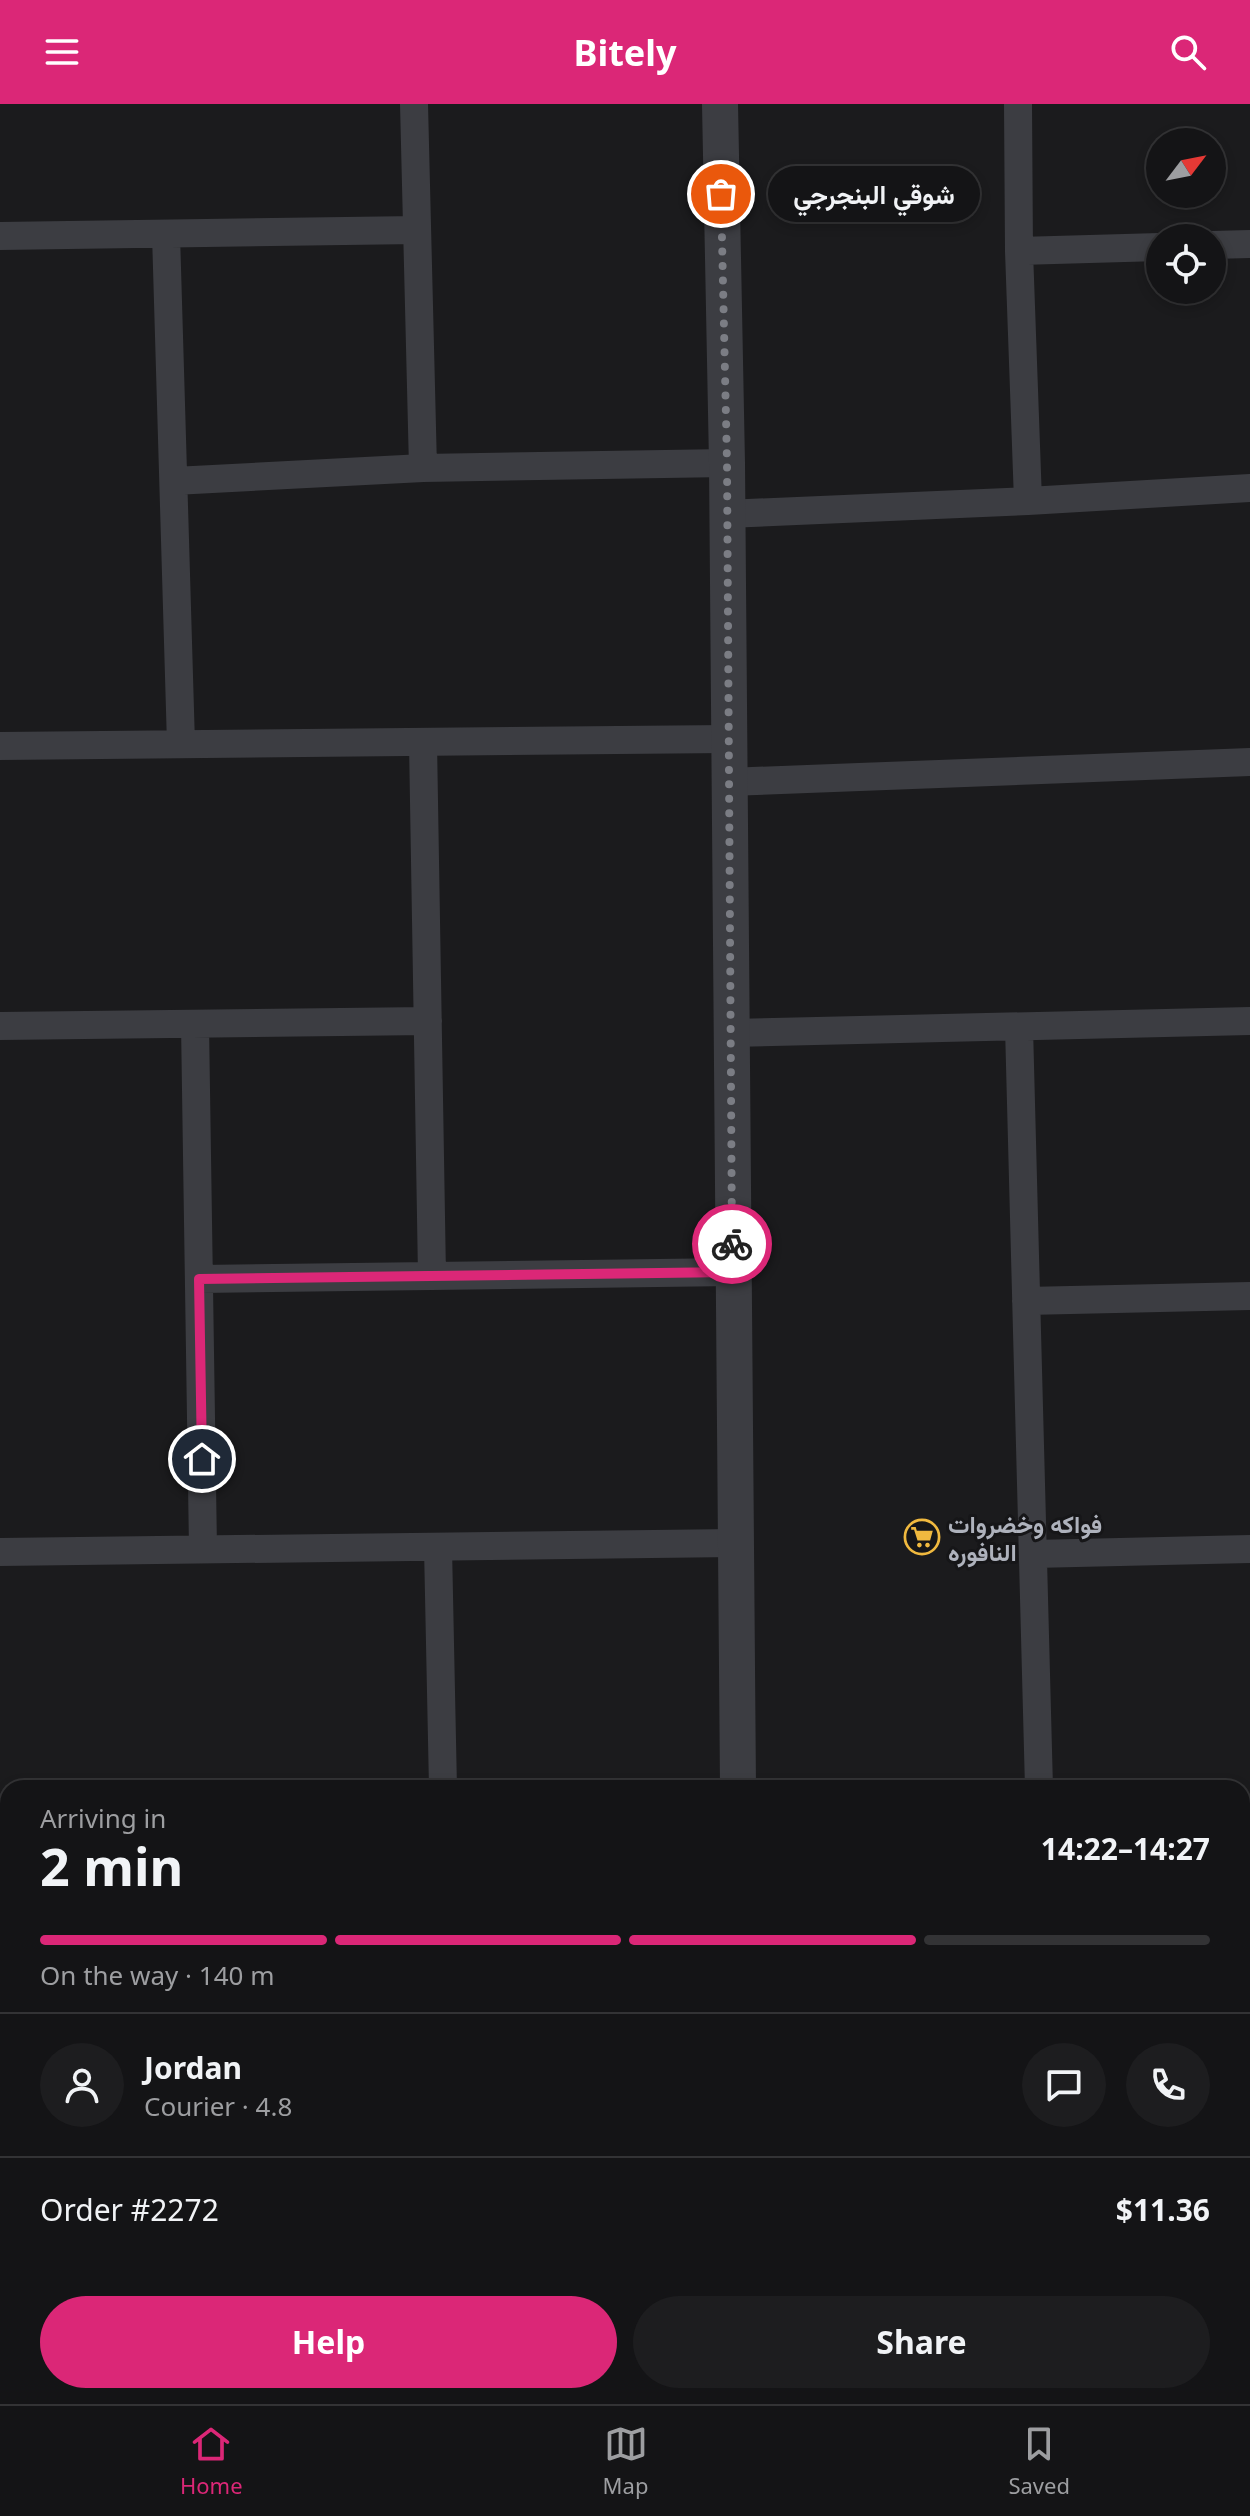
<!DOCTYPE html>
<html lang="en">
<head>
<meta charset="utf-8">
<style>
	body { margin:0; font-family:"Noto Sans",Vazirmatn,sans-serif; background:#1d1d1f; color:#f1f3f6; height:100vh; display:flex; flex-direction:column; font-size:30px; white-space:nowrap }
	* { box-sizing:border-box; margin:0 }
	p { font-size:26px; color:#9d9ea1 }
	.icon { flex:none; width:44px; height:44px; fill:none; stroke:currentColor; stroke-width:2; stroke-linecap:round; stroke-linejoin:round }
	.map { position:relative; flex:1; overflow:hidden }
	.details { position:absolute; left:0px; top:1676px; width:1250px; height:624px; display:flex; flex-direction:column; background:#141416; border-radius:24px 24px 0 0; box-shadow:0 4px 12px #0003,0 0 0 2px #333335 }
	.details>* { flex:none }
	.needle { width:52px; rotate:58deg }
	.fabs { position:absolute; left:1146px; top:24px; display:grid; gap:16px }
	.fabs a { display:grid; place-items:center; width:80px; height:80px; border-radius:50%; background:#141416; box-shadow:0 4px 12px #0003,0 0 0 2px #333335; font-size:40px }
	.pin { position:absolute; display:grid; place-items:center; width:68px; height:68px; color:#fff; margin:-34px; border:4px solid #fff; border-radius:50%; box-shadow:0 2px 8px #0007 }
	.courier { position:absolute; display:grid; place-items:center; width:80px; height:80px; margin:-40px; border:6px solid #db2777; border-radius:50%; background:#fff; color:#222; box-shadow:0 2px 10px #0007 }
	.bubble { position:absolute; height:56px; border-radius:28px; background:#141416; box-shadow:0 4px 12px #0003,0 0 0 2px #333335; font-size:26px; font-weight:700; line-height:56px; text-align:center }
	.overview em { font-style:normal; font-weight:700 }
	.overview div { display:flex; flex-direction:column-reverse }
	.overview { display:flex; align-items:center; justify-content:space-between; height:136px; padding:0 40px }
	h1 { font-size:52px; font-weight:700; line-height:60px }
	.bar { display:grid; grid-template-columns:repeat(4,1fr); gap:12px 8px; align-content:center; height:96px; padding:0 40px }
	.bar i { height:10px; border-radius:6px; background:#333335 }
	.bar .active { background:#db2777 }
	.bar p { grid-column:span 4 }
	.line { display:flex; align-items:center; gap:20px; padding:0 40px; border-top:2px solid #333335 }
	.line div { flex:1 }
	.round { display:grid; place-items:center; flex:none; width:84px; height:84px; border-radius:42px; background:#1d1d1f }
	.primary-button { display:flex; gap:16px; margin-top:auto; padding:16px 40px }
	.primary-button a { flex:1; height:92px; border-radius:48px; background:#db2777; color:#fff; font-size:32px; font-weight:700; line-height:92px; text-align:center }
	.primary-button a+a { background:#1d1d1f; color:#f1f3f6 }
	header { display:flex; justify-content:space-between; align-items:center; height:104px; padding:0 40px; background:#db2777; color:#fff; font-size:36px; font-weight:700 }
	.dock { display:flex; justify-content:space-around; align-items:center; height:112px; border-top:2px solid #333335; background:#141416; font-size:22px; color:#9d9ea1 }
	.dock a { display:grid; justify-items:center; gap:4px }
	.dock .active { color:#db2777 }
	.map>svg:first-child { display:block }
</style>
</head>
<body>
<header><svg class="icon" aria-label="menu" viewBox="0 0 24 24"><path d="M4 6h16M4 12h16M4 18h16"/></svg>Bitely<svg class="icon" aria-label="search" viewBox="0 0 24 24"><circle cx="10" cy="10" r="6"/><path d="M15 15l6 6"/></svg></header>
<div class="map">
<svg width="1250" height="2300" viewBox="0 0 1250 2300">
	<rect width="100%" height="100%" fill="#1b1b1d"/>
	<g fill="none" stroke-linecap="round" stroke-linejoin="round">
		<path stroke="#3c3d42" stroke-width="28" d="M 414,0 L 423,364 L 727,359
			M 1018,0 L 1019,147 L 1028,397
			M 166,130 L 181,640
			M 0,132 L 417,126
			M 1212,141 L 1250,140
			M 1019,147 L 1160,143
			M 174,377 L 423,364
			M 726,410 L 1028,397 L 1250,384
			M 423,638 L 432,1172
			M 0,642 L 728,635
			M 728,678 L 1250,658
			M 195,920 L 203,1445
			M 0,922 L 428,917
			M 1019,923 L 1039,1684
			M 731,929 L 1250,917
			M 199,1175 L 733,1168
			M 1026,1197 L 1250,1192
			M 438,1443 L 443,1684
			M 0,1448 L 735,1439
			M 1033,1450 L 1250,1445
			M 1242,1715 L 1250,1715
			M 0,1730 L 8,1730
			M 1242,1957 L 1250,1957
			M 0,2279 L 8,2279"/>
		<path stroke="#3c3d42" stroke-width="36" d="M 720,0 L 727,359 L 738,1684
			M 1242,2273 L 1250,2272"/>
	</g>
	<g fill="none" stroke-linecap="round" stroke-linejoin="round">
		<path stroke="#7b7d84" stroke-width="8" stroke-dasharray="0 14.4" d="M 721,90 L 727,359 L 732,1140"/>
		<path stroke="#db2777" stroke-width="10" d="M 202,1355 L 199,1175 L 733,1168 L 732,1140"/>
	</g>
	<defs>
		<g id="supermarket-ring" transform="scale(1.8)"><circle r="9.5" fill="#161618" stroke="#f0b93f" stroke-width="1.5"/><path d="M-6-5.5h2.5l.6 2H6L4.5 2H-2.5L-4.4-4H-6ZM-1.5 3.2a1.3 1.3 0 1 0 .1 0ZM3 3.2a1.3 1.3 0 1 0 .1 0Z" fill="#f0b93f"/></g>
	</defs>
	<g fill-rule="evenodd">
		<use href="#supermarket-ring" x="922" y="1433"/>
	</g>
	<g text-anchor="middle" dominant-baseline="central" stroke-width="6" stroke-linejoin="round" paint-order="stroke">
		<g font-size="24" font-weight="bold" fill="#aeb2bc" stroke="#161618" text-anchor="start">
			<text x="948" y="1419">فواكه وخضروات<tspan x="948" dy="28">النافوره</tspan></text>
		</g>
	</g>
</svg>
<div class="fabs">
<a><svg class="needle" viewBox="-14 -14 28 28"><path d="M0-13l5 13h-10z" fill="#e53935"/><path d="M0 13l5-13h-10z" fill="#9d9ea1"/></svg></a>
<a><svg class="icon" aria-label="locate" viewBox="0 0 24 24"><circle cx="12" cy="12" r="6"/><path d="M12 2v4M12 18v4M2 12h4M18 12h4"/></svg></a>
</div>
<div class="pin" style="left:721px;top:90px;background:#ea580c"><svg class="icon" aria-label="bag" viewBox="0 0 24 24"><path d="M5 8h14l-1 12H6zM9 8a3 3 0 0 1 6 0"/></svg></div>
<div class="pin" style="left:202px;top:1355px;background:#1f2937"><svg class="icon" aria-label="home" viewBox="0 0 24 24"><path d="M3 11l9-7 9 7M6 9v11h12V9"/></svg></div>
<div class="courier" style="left:732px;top:1140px"><svg class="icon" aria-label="bike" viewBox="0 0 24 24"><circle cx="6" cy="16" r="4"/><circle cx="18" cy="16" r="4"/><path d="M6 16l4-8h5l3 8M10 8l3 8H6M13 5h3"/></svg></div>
<div class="bubble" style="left:768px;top:62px;width:212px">شوقي البنجرجي</div>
<section class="details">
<div class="overview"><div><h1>2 min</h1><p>Arriving in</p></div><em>14:22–14:27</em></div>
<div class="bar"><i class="active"></i><i class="active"></i><i class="active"></i><i></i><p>On the way · 140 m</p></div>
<div class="line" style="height:144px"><a class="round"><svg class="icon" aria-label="person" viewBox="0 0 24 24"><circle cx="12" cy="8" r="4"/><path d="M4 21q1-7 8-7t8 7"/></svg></a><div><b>Jordan</b><p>Courier · 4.8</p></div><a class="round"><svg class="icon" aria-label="chat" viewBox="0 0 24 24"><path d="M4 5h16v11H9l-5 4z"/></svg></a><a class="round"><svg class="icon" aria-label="phone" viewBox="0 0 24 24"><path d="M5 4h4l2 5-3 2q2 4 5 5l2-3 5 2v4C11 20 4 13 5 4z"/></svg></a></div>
<div class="line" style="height:104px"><div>Order #2272</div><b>$11.36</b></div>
<div class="primary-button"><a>Help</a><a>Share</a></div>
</section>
</div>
<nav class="dock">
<a class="active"><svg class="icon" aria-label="home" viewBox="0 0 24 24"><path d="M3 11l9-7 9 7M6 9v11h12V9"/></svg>Home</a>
<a><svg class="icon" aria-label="map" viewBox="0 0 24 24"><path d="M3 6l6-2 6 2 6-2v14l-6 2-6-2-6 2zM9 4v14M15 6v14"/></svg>Map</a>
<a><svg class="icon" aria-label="saved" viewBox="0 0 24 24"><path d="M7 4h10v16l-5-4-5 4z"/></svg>Saved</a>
</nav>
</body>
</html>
